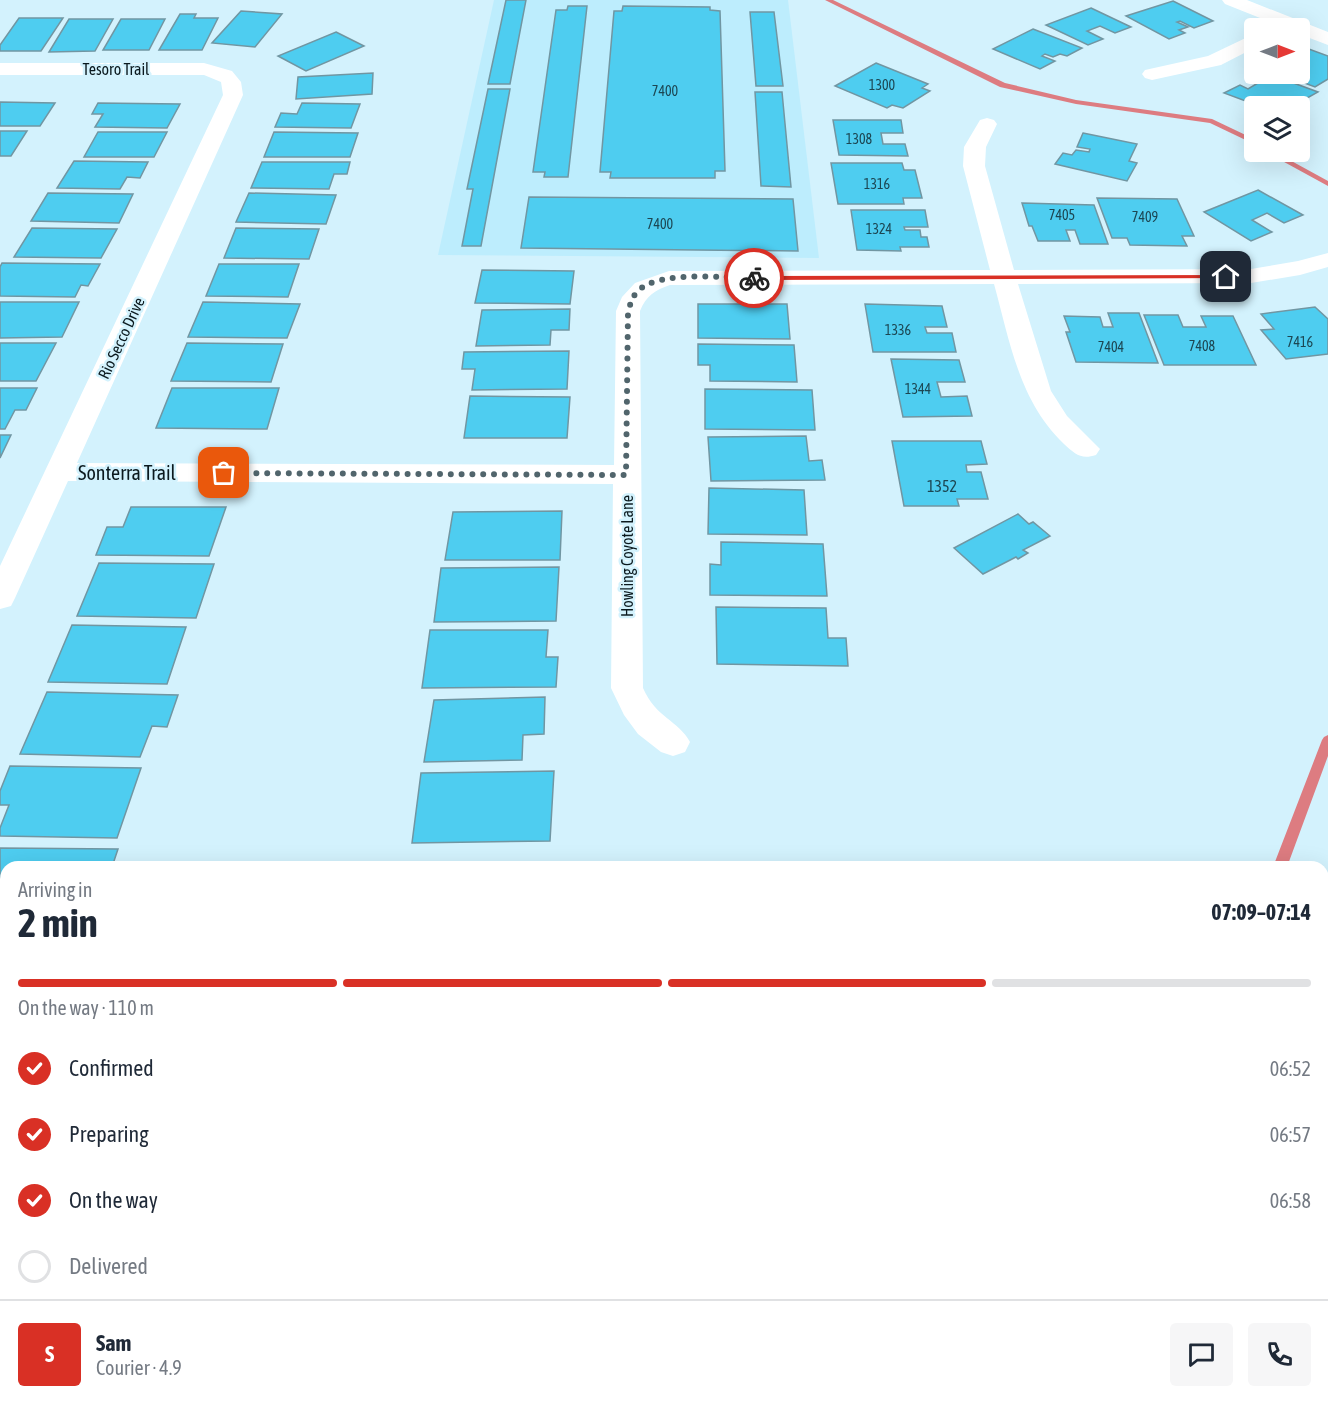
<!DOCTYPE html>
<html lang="en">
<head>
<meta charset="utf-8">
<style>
	body { margin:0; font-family:"Asap Condensed",sans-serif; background:#f6f6f7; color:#1f2937; height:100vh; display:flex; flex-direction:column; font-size:22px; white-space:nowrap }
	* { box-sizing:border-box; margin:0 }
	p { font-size:20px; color:#747a83 }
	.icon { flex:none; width:33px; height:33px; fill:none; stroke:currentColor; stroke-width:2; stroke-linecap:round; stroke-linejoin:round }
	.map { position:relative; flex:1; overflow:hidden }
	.panel { position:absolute; left:0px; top:861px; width:1329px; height:558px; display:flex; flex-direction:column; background:#fff; border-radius:18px 18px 0 0; box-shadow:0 6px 24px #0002 }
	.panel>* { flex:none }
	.needle { width:39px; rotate:90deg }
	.fabs { position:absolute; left:1244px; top:18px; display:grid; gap:12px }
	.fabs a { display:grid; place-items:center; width:66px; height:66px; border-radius:6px; background:#fff; box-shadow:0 6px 24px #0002; font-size:30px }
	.pin { position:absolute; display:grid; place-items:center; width:51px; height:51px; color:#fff; margin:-26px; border-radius:12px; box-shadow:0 3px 9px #0006 }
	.courier { position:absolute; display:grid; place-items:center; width:60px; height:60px; margin:-30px; border:4px solid #d93025; border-radius:50%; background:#fff; color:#222; box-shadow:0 2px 8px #0007 }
	.headline em { font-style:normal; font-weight:700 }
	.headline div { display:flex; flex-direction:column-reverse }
	.headline { display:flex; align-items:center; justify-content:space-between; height:102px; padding:0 18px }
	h1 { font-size:39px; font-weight:700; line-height:45px }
	.bar { display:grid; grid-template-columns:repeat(4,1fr); gap:9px 6px; align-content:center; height:72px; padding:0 18px }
	.bar i { height:8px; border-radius:4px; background:#e0e1e3 }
	.bar .selected { background:#d93025 }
	.bar p { grid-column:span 4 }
	.line { display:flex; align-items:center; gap:15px; padding:0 18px; border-top:2px solid #e0e1e3 }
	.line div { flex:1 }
	.round { display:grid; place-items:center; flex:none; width:63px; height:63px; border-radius:6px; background:#f6f6f7 }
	ol { padding:0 18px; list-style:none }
	li { display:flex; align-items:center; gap:18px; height:66px }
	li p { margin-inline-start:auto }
	li .icon { padding:6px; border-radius:50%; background:#d93025; color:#fff; stroke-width:4 }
	li:last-child { color:#747a83 }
	li i { width:33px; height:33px; border:3px solid #e0e1e3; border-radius:50% }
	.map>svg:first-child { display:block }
</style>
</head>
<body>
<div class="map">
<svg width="1328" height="1419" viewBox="0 0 1328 1419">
	<rect width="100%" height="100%" fill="#d3f2fd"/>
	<path fill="#bdedfd" d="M 494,0 L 788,0 L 819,258 L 438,255 Z"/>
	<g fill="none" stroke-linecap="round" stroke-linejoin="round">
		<path fill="#dd7c81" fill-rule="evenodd" d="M 825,0 L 833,0 L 1005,83 L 1076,100 L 1212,119 L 1254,139 L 1254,144 L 1210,123 L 1076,104 L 1000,87 Z
			M 1266,152 L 1275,152 L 1328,181 L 1328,186 Z
			M 1328,735 L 1328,756 L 1287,867 L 1273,867 L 1322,740 L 1324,737 Z
			M 990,1413 L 1011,1413 L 1008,1419 L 987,1419 Z"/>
	</g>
	<path fill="#4ecdf0" stroke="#7196a2" stroke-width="1.5" d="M 506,0 L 526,0 L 510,84 L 488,84 Z
		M 1173,1 L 1213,21 L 1194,28 L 1180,21 L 1177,22 L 1188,27 L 1179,30 L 1185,33 L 1169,39 L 1126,16 Z
		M 568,6 L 587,6 L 568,177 L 544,177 L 545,172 L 533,172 L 556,10 L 567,10 Z
		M 623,6 L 710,7 L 710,10 L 720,11 L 725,171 L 715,171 L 715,178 L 610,178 L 611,172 L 600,172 L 614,11 L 622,11 Z
		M 1091,8 L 1131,27 L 1115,33 L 1100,26 L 1087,31 L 1103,39 L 1088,45 L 1046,25 Z
		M 241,11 L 282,14 L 255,47 L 212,43 Z
		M 750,12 L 774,12 L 783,86 L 756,86 Z
		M 180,14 L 196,14 L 194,18 L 218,18 L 202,50 L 159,50 Z
		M 19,18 L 63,18 L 41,51 L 0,51 L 0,45 Z
		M 69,19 L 113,19 L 95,51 L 49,52 Z
		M 121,19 L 165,19 L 149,50 L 103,50 Z
		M 1033,29 L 1082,48 L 1067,56 L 1060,54 L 1053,57 L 1045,54 L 1042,56 L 1055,61 L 1040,69 L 993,49 Z
		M 336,32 L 364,46 L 306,71 L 278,56 Z
		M 1306,48 L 1328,56 L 1328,79 L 1315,87 L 1281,74 L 1299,74 L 1299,65 L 1305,61 L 1299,59 L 1299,52 Z
		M 876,63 L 928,84 L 922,88 L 930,91 L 903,108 L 892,105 L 887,108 L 835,86 Z
		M 373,73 L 372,94 L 296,99 L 298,77 Z
		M 1260,74 L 1269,74 L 1318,92 L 1293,106 L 1259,106 L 1224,93 L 1240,85 L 1248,89 L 1258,83 L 1249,79 Z
		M 488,89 L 510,89 L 481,246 L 462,246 L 473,189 L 467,189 Z
		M 755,92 L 782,92 L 791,187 L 761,186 Z
		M 0,102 L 55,103 L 40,126 L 0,126 Z
		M 98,103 L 180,104 L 167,128 L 95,127 L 103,114 L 92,114 Z
		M 302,103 L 360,104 L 351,128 L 275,127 L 281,113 L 297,114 Z
		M 833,120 L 901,120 L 903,133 L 881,133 L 883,144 L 905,144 L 908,156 L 839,155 Z
		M 0,131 L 27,131 L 11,156 L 0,156 Z
		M 98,132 L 167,132 L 154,157 L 84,157 Z
		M 274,132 L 358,133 L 350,157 L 264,157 Z
		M 1083,133 L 1137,144 L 1129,161 L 1137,163 L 1127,181 L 1055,164 L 1063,153 L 1072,155 L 1076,150 L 1089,152 L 1090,149 L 1077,147 Z
		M 74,161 L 148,162 L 140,178 L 127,177 L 120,189 L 57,188 Z
		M 262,162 L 350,162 L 347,174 L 334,174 L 329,189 L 251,188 Z
		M 831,163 L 902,163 L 904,170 L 915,170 L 922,198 L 903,198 L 904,204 L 838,204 Z
		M 1258,190 L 1303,215 L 1284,223 L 1267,213 L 1252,220 L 1272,232 L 1251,241 L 1204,212 Z
		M 48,193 L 133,194 L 119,223 L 31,221 Z
		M 249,193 L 336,195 L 326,224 L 236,222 Z
		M 529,197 L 793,199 L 798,251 L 521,248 Z
		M 1097,198 L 1177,199 L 1194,236 L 1182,236 L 1187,246 L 1130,245 L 1127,238 L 1112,238 Z
		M 1022,203 L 1094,205 L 1108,244 L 1080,244 L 1075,230 L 1066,230 L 1070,241 L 1038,241 L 1032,226 L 1029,226 Z
		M 851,210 L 925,210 L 928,227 L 904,227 L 905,230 L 920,230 L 921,237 L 927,237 L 929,247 L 900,247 L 901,251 L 857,250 Z
		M 32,228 L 117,229 L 101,258 L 14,257 Z
		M 236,228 L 319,229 L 309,259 L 224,258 Z
		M 2,263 L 100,264 L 88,286 L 81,285 L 75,297 L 0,296 L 0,267 Z
		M 219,264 L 299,264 L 288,297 L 206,296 Z
		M 482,270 L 574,271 L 570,304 L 475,303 Z
		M 0,302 L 79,302 L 62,337 L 0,338 Z
		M 203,302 L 300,304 L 287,338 L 188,337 Z
		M 698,304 L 787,304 L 790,339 L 698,338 Z
		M 865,304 L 942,306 L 947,327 L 925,327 L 927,333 L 952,333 L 956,352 L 873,352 Z
		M 1315,307 L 1328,319 L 1328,354 L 1286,359 L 1261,330 L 1274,329 L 1261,314 Z
		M 570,309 L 569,330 L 551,330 L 550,345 L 476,346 L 482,310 Z
		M 1108,313 L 1139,313 L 1158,363 L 1076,362 L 1066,332 L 1070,332 L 1064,316 L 1100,317 L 1103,327 L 1113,327 Z
		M 1144,315 L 1178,315 L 1183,327 L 1206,327 L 1201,316 L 1233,316 L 1256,365 L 1164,365 Z
		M 0,343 L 56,343 L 36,381 L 0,381 Z
		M 187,343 L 283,344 L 271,382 L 171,381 Z
		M 698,344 L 794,345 L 797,382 L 710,381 L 710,365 L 698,365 Z
		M 569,351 L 567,389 L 472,390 L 475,369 L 462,369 L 464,352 Z
		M 891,359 L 959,360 L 965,382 L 937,382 L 941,397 L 967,396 L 972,416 L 903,417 Z
		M 0,388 L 37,388 L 26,410 L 15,410 L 5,429 L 0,429 Z
		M 172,388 L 279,388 L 267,429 L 156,428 Z
		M 705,389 L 812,390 L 815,430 L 705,429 Z
		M 470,396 L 570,397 L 567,438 L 464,438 Z
		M 0,435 L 11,435 L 0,458 Z
		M 806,436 L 809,461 L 822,460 L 825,480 L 711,481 L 708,437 Z
		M 892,441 L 981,441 L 987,464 L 966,465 L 967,472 L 981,472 L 988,499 L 957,499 L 959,506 L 904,506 Z
		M 709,488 L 804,490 L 807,535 L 708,534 Z
		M 131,507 L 226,507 L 209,556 L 96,555 L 107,527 L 123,527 Z
		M 562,511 L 560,560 L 445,560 L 453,512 Z
		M 1018,514 L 1029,524 L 1033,522 L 1050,536 L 1023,550 L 1028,553 L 1018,559 L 1016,557 L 983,574 L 954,548 Z
		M 721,542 L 823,544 L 827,596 L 710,595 L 710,564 L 721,565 Z
		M 99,563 L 214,564 L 196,618 L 77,616 Z
		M 559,567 L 556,621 L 434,622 L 441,568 Z
		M 716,607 L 826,608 L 828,638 L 846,638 L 848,666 L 717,664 Z
		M 72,625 L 186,627 L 167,684 L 48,682 Z
		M 430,630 L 548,630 L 546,657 L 558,657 L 556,687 L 422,688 Z
		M 47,692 L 178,695 L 167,727 L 152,726 L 140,757 L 20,754 Z
		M 545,697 L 544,734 L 523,735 L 522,760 L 424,762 L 434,700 Z
		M 10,766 L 141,768 L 117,838 L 0,836 L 0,828 L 9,805 L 0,805 L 0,791 Z
		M 554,771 L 550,841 L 412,843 L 421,773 Z
		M 0,848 L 118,849 L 112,867 L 6,867 L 6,925 L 0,925 Z
		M 0,940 L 6,940 L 6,1022 L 0,1022 Z
		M 0,1038 L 6,1039 L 6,1132 L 0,1132 Z
		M 0,1152 L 6,1152 L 6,1195 L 0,1213 Z"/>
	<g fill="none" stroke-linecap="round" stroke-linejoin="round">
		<path fill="#fff" fill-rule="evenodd" d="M 1222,0 L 1247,0 L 1328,32 L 1328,45 L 1299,34 L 1299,28 L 1285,28 L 1225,4 Z
			M 1254,34 L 1254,48 L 1221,65 L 1152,80 L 1145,78 L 1142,74 L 1145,70 L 1208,56 Z
			M 0,63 L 204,63 L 232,71 L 241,82 L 243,95 L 77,463 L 614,465 L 616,311 L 622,297 L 635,283 L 669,271 L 990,270 L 963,166 L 964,147 L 980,120 L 987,118 L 994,120 L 997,124 L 986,147 L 985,166 L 1014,270 L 1251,269 L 1298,261 L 1328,253 L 1328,267 L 1300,275 L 1251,283 L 1018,284 L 1051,391 L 1067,416 L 1100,449 L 1096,455 C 1081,460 1075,454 1064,444 C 1019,401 1010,342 994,284 L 670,285 C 655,290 646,296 640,311 L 643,688 C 656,718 678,720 690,742 L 685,752 L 673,756 L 661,752 L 638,734 L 624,715 L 611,688 L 613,484 L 68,481 L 15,598 L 11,606 L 0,609 L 0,566 L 223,95 L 221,82 L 204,75 L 0,75 Z"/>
	</g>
	<path fill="#d93025" d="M 1226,275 L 1228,278 L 754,280 L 750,278 L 754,276 Z"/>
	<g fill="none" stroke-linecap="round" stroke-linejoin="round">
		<path stroke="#51656c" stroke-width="6" stroke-dasharray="0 10.8" d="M 224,473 L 626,475 L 628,311 C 631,303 632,296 639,290 C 662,270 723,278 754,278"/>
	</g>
	<g text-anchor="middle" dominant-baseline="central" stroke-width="5" stroke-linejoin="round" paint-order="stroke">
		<g font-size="14" fill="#1c4652">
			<text x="882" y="85">1300</text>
			<text x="665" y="91">7400</text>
			<text x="859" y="139">1308</text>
			<text x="877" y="184">1316</text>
			<text x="1062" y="215">7405</text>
			<text x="1145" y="217">7409</text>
			<text x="660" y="224">7400</text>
			<text x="879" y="229">1324</text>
			<text x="898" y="330">1336</text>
			<text x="1300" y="342">7416</text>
			<text x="1202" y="346">7408</text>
			<text x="1111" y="347">7404</text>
			<text x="918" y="389">1344</text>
		</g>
		<g font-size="16" fill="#0b191e" stroke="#d3f2fd">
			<text x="116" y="69">Tesoro Trail</text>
			<text transform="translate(121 338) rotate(-65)">Rio Secco Drive</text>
			<text transform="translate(627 556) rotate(-90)">Howling Coyote Lane</text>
		</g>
		<g font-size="16" fill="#1c4652">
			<text x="942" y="486">1352</text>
		</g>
		<g font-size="20" fill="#0b191e" stroke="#d3f2fd">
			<text x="127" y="472">Sonterra Trail</text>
		</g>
	</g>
</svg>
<div class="fabs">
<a><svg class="needle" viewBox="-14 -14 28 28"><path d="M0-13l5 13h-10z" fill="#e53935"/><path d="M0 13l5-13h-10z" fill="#747a83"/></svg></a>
<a><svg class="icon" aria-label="layers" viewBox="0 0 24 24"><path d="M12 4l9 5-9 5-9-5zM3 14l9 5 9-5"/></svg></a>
</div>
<div class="pin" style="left:224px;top:473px;background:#ea580c"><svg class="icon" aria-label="bag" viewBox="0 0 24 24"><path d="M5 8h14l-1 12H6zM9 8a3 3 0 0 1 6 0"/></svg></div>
<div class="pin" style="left:1226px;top:277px;background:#1f2937"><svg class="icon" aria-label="home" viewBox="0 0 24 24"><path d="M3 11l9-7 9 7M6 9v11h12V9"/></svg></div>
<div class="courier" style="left:754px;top:278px"><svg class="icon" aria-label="bike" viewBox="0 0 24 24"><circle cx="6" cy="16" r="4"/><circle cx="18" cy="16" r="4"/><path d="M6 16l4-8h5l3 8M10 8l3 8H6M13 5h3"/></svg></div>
<section class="panel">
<div class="headline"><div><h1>2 min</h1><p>Arriving in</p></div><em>07:09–07:14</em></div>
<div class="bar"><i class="selected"></i><i class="selected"></i><i class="selected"></i><i></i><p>On the way · 110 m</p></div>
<ol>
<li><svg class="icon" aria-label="check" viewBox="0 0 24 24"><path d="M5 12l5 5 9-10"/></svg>Confirmed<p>06:52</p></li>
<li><svg class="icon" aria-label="check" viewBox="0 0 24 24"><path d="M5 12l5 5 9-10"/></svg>Preparing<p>06:57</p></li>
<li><svg class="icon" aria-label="check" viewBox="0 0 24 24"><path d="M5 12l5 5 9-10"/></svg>On the way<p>06:58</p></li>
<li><i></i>Delivered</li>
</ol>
<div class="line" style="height:108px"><b class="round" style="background:#d93025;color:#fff">S</b><div><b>Sam</b><p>Courier · 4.9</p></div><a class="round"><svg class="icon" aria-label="chat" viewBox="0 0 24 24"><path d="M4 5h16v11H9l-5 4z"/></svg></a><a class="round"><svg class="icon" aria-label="phone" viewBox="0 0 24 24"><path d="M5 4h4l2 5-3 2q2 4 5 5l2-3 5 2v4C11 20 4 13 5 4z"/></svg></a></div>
</section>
</div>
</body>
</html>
